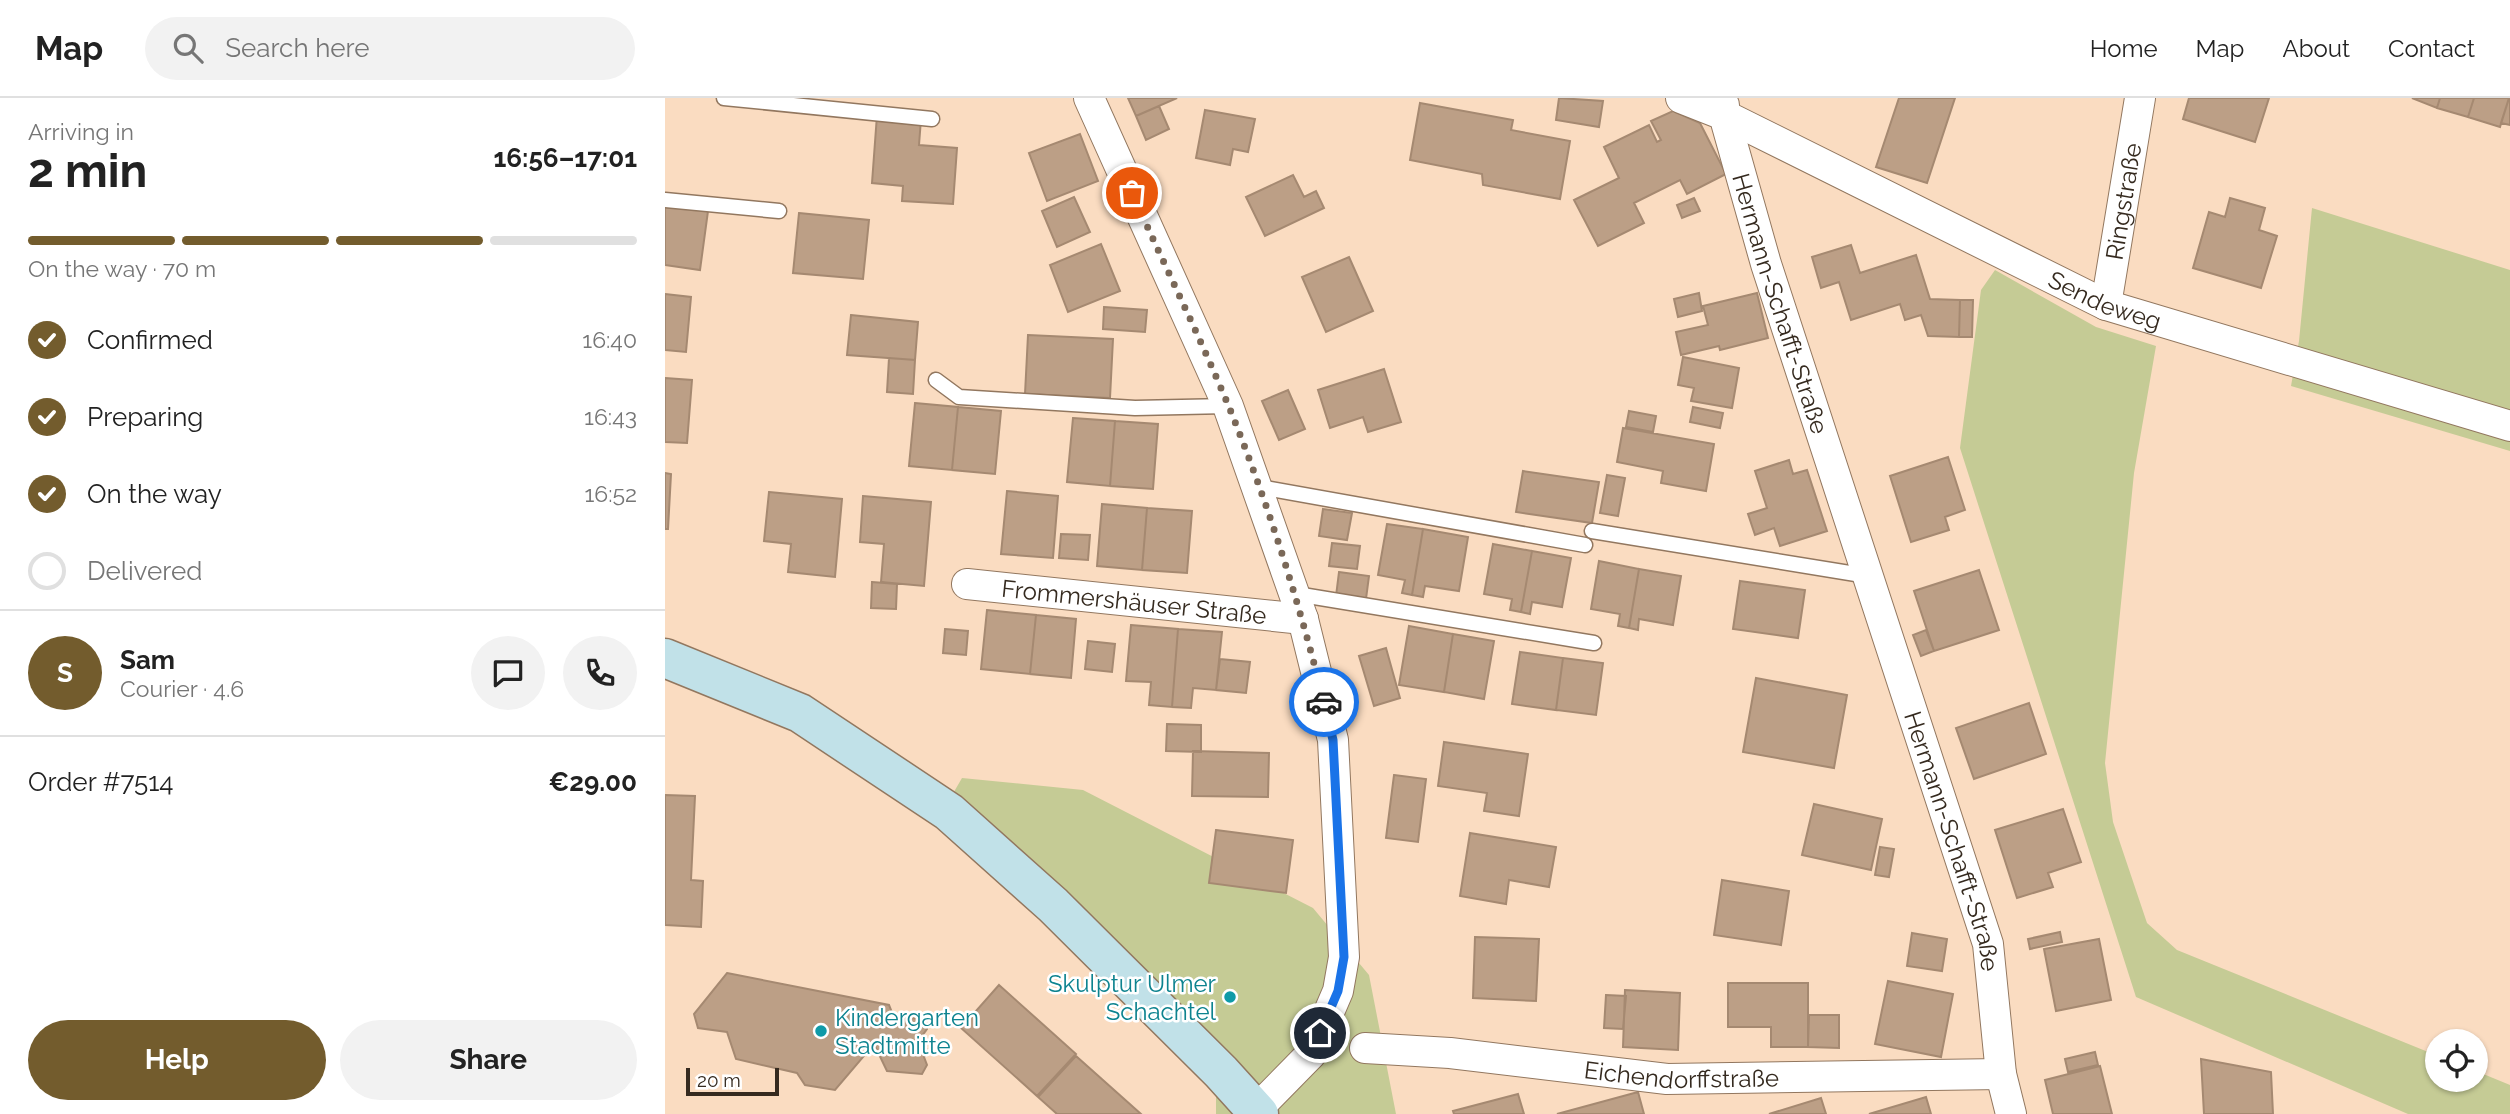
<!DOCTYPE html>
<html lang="en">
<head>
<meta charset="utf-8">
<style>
	body { margin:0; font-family:Raleway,sans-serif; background:#f2f2f2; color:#222; height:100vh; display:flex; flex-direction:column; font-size:26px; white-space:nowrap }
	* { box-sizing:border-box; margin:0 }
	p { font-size:23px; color:#767676 }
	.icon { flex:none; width:38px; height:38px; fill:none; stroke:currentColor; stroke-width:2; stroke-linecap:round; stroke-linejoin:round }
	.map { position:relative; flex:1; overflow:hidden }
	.sheet { display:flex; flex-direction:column; background:#fff; width:665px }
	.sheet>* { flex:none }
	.tools { position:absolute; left:1760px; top:931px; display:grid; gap:14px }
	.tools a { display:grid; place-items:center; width:63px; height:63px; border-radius:50%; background:#fff; box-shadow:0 2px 5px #0004; font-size:35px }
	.scale { position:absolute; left:21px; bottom:18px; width:93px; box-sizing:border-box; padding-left:7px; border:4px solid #352a1f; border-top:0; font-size:19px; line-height:24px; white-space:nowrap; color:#352a1f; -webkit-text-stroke:5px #fff; paint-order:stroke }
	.pin { position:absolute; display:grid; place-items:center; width:60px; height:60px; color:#fff; margin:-30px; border:4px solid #fff; border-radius:50%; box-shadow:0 2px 7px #0007 }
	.courier { position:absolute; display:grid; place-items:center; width:70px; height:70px; margin:-35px; border:5px solid #1a73e8; border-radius:50%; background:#fff; color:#222; box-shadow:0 2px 9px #0007 }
	.summary em { font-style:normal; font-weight:700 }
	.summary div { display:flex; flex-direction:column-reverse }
	.summary { display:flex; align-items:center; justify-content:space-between; height:119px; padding:0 28px }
	h1 { font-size:46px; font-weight:700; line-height:52px }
	.bar { display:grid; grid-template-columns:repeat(4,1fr); gap:10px 7px; align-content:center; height:84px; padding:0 28px }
	.bar i { height:9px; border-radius:5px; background:#e0e0e0 }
	.bar .on { background:#735c2d }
	.bar p { grid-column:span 4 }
	.line { display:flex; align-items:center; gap:18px; padding:0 28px; border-top:2px solid #e0e0e0 }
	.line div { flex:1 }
	.round { display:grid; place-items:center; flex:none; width:74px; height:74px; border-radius:37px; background:#f2f2f2 }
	ol { padding:0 28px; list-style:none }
	li { display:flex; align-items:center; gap:21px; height:77px }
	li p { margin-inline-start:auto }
	li .icon { padding:7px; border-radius:50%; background:#735c2d; color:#fff; stroke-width:4 }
	li:last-child { color:#767676 }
	li i { width:38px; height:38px; border:4px solid #e0e0e0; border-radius:50% }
	.action { display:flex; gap:14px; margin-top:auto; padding:14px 28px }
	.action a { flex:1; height:80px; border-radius:42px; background:#735c2d; color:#fff; font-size:28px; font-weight:700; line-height:80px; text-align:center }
	.action a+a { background:#f2f2f2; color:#222 }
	header { display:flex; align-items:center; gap:42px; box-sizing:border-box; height:98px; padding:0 35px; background:#fff; border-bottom:2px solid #e0e0e0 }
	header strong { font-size:33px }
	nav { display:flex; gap:38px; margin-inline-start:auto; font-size:24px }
	.search { width:490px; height:63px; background:#f2f2f2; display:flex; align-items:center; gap:18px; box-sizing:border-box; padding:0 24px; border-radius:38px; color:#767676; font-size:26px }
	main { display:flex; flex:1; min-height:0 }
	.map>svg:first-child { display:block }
</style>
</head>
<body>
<header>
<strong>Map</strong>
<div class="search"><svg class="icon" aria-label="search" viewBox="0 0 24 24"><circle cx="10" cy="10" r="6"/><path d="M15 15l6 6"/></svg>Search here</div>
<nav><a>Home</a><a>Map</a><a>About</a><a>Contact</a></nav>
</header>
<main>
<section class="sheet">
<div class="summary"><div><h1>2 min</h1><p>Arriving in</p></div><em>16:56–17:01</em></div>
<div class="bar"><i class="on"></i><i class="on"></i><i class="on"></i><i></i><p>On the way · 70 m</p></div>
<ol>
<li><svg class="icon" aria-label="check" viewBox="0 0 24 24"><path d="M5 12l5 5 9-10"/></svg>Confirmed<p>16:40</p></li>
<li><svg class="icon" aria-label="check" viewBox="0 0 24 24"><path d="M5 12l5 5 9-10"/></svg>Preparing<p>16:43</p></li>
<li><svg class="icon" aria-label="check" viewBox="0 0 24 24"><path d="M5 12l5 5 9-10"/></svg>On the way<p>16:52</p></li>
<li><i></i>Delivered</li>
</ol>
<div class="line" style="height:126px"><b class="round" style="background:#735c2d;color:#fff">S</b><div><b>Sam</b><p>Courier · 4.6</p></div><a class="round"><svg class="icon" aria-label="chat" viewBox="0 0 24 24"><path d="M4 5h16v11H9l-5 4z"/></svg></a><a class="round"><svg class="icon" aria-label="phone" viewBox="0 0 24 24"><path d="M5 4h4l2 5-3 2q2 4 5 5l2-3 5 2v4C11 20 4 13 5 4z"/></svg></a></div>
<div class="line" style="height:91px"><div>Order #7514</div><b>€29.00</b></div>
<div class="action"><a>Help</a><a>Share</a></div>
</section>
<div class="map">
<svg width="1845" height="1016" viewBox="0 0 1845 1016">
	<rect width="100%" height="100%" fill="#fadcc1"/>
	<path fill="#c5cb95" d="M 1647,110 L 1845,172 L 1845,353 L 1626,288 L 1634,243 Z
		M 1330,172 L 1431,229 L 1491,248 L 1469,375 L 1440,665 L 1448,724 L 1482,825 L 1512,852 L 1773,958 L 1773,982 L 1811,982 L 1811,973 L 1845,987 L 1845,1016 L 1743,1016 L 1471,899 L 1295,350 L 1316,192 Z
		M 297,680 L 418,692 L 648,810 L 704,877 L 731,1016 L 551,1016 L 551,989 L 272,723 Z"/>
	<path fill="#bc9f86" stroke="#a58971" stroke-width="2" d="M 463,0 L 512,0 L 471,18 Z
		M 894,0 L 938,3 L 934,29 L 891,22 Z
		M 1234,0 L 1290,0 L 1262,85 L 1211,69 Z
		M 1524,0 L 1604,0 L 1590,44 L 1518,21 Z
		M 1747,0 L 1775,0 L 1772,10 Z
		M 1775,0 L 1809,0 L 1803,19 L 1772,10 Z
		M 1809,0 L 1844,0 L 1835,29 L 1803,19 Z
		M 1844,0 L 1845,0 L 1845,27 L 1836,25 Z
		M 755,5 L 848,22 L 846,32 L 905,43 L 895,101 L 818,87 L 817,76 L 745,62 Z
		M 494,8 L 504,31 L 481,42 L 471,18 Z
		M 540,12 L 590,21 L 583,54 L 568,51 L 565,67 L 531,60 Z
		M 1008,13 L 1035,25 L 1061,76 L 1022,96 L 1015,82 L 969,105 L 979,125 L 933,148 L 909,102 L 954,80 L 939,49 L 984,27 L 992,44 L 996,42 L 986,23 Z
		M 212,17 L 256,21 L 254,47 L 292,50 L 288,106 L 237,103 L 238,88 L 207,85 Z
		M 415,36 L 433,83 L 382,103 L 364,55 Z
		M 628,77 L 639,99 L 651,93 L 659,110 L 600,138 L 581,99 Z
		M 409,99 L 425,134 L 392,149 L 377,113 Z
		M 1029,100 L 1035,113 L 1017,120 L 1012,107 Z
		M 1565,100 L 1600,110 L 1594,132 L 1612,138 L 1596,190 L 1528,170 L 1544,114 L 1560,119 Z
		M 0,107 L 43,113 L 35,172 L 0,167 Z
		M 134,115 L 204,122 L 198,181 L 128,175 Z
		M 436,146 L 455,193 L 403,214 L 385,167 Z
		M 1186,147 L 1195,175 L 1251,157 L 1265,201 L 1295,202 L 1294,239 L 1263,238 L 1256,217 L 1240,222 L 1235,206 L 1186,222 L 1174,184 L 1156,190 L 1147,159 Z
		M 684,159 L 708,213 L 661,234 L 637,179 Z
		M 1034,195 L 1037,213 L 1013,219 L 1009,201 Z
		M 1092,195 L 1103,240 L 1055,252 L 1054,248 L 1016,257 L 1011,234 L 1043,227 L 1038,208 Z
		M 0,196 L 26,199 L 21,254 L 0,252 Z
		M 1295,202 L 1308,202 L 1307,239 L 1294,239 Z
		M 439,209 L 482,212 L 480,234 L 438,231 Z
		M 186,217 L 253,224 L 250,262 L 182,257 Z
		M 363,237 L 448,241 L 445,300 L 360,296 Z
		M 1018,259 L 1074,270 L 1067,310 L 1026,303 L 1029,290 L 1013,287 Z
		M 224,260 L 250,262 L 248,296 L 222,294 Z
		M 719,271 L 736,324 L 703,334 L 698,319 L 665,330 L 653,292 Z
		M 0,280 L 27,282 L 22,345 L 0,344 Z
		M 623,292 L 640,331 L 614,342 L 597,303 Z
		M 250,305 L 293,309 L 287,372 L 244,368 Z
		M 293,309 L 336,313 L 330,376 L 287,372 Z
		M 1028,309 L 1058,315 L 1055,330 L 1025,324 Z
		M 964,313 L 991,318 L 988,334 L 961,329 Z
		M 408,320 L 450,323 L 445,388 L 402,384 Z
		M 450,323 L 493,326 L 488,391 L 445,388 Z
		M 958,330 L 1049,346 L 1041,393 L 996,385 L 998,373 L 952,364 Z
		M 1283,359 L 1300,412 L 1280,419 L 1284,432 L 1246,444 L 1225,378 Z
		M 1124,362 L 1128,376 L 1142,372 L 1162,433 L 1115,448 L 1109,430 L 1090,437 L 1083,416 L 1102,410 L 1090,373 Z
		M 858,373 L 934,384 L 927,425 L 851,414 Z
		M 0,375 L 6,376 L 3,431 L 0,431 Z
		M 942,377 L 960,380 L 953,418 L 935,415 Z
		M 342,393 L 393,398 L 388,460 L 336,456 Z
		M 104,394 L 177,401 L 170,479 L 123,474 L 126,446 L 99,443 Z
		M 198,398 L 266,404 L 259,488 L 216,484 L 219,446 L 195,444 Z
		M 437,406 L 482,410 L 477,472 L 432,468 Z
		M 482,410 L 527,413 L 522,475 L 477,472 Z
		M 658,411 L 687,415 L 682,442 L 654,438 Z
		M 722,426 L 758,431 L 747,497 L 737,495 L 740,482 L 713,477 Z
		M 758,431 L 803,439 L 794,493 L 760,488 L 758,499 L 747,497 Z
		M 396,436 L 425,437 L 423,462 L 394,460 Z
		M 667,445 L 695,448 L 692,471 L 664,468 Z
		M 828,446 L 867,453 L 856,514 L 845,512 L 847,501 L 819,496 Z
		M 867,453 L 906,460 L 897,509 L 867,504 L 865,516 L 856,514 Z
		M 934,463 L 974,471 L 964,530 L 953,528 L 955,516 L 926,511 Z
		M 974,471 L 1016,478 L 1008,527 L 974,521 L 973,532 L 964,530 Z
		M 1314,472 L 1334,532 L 1269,553 L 1249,493 Z
		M 674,474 L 704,478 L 701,501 L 671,498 Z
		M 1075,483 L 1140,492 L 1133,540 L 1068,531 Z
		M 207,484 L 232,486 L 231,511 L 206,510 Z
		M 322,512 L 371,517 L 365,576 L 316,571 Z
		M 371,517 L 411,521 L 406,580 L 365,576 Z
		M 466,527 L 513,531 L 507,609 L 484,607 L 486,584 L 461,583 Z
		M 744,528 L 788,536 L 779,594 L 734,587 Z
		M 280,531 L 303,533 L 301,557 L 278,555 Z
		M 513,531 L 557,534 L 551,592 L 528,590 L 526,610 L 507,609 Z
		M 1261,532 L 1269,553 L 1256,558 L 1248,537 Z
		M 788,536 L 829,543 L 819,601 L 779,594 Z
		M 423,543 L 450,546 L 447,574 L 420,571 Z
		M 721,550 L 735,600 L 709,608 L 694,558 Z
		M 855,554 L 898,560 L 891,612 L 847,606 Z
		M 898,560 L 938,565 L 931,617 L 891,612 Z
		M 555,561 L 585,564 L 581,595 L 551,592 Z
		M 1091,580 L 1182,597 L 1169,670 L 1078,654 Z
		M 1364,605 L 1381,656 L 1309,681 L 1291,630 Z
		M 502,626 L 536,627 L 536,654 L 501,653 Z
		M 779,644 L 863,656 L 854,718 L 819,713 L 822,695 L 773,688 Z
		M 528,653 L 604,655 L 603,699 L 527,698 Z
		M 729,677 L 761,681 L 753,744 L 721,740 Z
		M 0,697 L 30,698 L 26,782 L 38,783 L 36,829 L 0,827 Z
		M 1149,706 L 1217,721 L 1206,772 L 1137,757 Z
		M 1398,711 L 1416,764 L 1383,775 L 1388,789 L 1352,800 L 1330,732 Z
		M 551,732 L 628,742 L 621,795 L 544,785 Z
		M 805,735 L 891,749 L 884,789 L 844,782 L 841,806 L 795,798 Z
		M 1215,749 L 1229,751 L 1224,779 L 1210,777 Z
		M 1057,782 L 1124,793 L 1116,847 L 1049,837 Z
		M 1395,834 L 1397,844 L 1365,851 L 1363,841 Z
		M 1247,835 L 1282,841 L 1277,873 L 1242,868 Z
		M 810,839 L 874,841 L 871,903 L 808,900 Z
		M 1434,841 L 1446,902 L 1391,913 L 1379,851 Z
		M 62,875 L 224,907 L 228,917 L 259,922 L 262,931 L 257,938 L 262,953 L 259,959 L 262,967 L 257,976 L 222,973 L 209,946 L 170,992 L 140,987 L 132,975 L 71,961 L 62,934 L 33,930 L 29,916 Z
		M 1223,883 L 1288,896 L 1276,959 L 1210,946 Z
		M 1063,885 L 1143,885 L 1143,949 L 1106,949 L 1106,929 L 1063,929 Z
		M 334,887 L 411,956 L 372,998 L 296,930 Z
		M 960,892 L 1015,895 L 1013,952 L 958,949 Z
		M 941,897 L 961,898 L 958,931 L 939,930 Z
		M 1144,917 L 1174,917 L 1174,950 L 1143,949 Z
		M 1430,954 L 1433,967 L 1403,974 L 1400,961 Z
		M 411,958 L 476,1016 L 392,1016 L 373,999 Z
		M 1536,961 L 1606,974 L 1608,1016 L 1539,1016 Z
		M 1435,968 L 1447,1016 L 1388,1016 L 1380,982 Z
		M 973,994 L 979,1016 L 892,1016 Z
		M 853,996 L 859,1016 L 789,1016 L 788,1013 Z
		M 1261,999 L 1266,1016 L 1204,1016 Z
		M 1156,1000 L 1161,1016 L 1104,1016 Z"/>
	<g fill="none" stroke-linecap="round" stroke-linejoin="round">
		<g stroke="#92775f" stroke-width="17">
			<path id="lane" d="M 59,0 L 267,21
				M 0,102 L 114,113
				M 271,282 L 294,299 L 470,310 L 563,308
				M 594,389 L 920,447
				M 927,433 L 1203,478
				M 631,496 L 929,545"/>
		</g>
		<g stroke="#92775f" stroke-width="32">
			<g id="street">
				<path d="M 424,0 L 563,308 L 638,521 L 668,642 L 679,859 L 673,893 L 646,956 L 591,1012"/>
				<path id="s1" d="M 1016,0 L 1059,17 L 1101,166 L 1323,846 L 1336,976 L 1346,1016"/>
				<path id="s2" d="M 1059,7 L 1059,17 L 1441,207 L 1845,328"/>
				<path id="s3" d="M 1441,207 L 1475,0"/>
				<path id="s4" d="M 302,486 L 638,521"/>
				<path id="s5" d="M 700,950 L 785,955 L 1002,981 L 1336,976"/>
			</g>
		</g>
		<g stroke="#92775f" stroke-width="41">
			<path id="secondary" d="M 0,560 L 135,615 L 284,714 L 388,807 L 556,974 L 594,1016"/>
		</g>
		<use href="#lane" stroke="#fff" stroke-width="14"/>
		<use href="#street" stroke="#fff" stroke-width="30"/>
		<use href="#secondary" stroke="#c1e1e8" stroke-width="38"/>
	</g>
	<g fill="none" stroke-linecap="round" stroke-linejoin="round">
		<path stroke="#7a6858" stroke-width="7" stroke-dasharray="0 12.6" d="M 467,95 C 499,166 534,237 564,309 C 603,405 634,504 659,604"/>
		<path stroke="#1a73e8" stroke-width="9" d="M 655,935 L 673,893 L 679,859 L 668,642 L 659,604"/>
	</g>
	<g fill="#0f9aa8" stroke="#fff" stroke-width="2.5">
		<circle cx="565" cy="899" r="7"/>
		<circle cx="156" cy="933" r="7"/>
	</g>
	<g text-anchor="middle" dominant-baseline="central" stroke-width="5" stroke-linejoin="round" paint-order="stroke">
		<g font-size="24" fill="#352a1f" stroke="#fff">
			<text stroke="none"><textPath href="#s3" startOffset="105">Ringstraße</textPath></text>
			<text stroke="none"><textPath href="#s2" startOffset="434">Sendeweg</textPath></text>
			<text stroke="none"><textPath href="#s1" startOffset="243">Hermann-Schafft-Straße</textPath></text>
			<text stroke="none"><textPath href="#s4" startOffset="168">Frommershäuser Straße</textPath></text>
			<text stroke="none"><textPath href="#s1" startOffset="808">Hermann-Schafft-Straße</textPath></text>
			<text stroke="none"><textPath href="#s5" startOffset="318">Eichendorffstraße</textPath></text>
		</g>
		<g font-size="24" fill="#0d838f" stroke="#fff" text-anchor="end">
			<text x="551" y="885">Skulptur Ulmer<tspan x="551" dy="28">Schachtel</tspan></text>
			<text x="170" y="919" text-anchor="start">Kindergarten<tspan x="170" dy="28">Stadtmitte</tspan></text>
		</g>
	</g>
</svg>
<div class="tools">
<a><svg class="icon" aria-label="locate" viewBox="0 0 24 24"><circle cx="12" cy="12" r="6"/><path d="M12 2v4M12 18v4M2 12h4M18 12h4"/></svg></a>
</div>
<div class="scale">20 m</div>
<div class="pin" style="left:467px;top:95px;background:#ea580c"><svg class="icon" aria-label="bag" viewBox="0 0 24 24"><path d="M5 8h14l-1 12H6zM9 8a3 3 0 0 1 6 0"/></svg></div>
<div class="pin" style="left:655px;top:935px;background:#1f2937"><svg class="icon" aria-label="home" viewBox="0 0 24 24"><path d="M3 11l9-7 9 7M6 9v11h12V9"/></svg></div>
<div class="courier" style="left:659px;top:604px"><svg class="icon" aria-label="car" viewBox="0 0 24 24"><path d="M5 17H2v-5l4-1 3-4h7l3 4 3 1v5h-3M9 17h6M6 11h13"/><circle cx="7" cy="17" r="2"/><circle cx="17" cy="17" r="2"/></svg></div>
</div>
</main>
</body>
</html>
